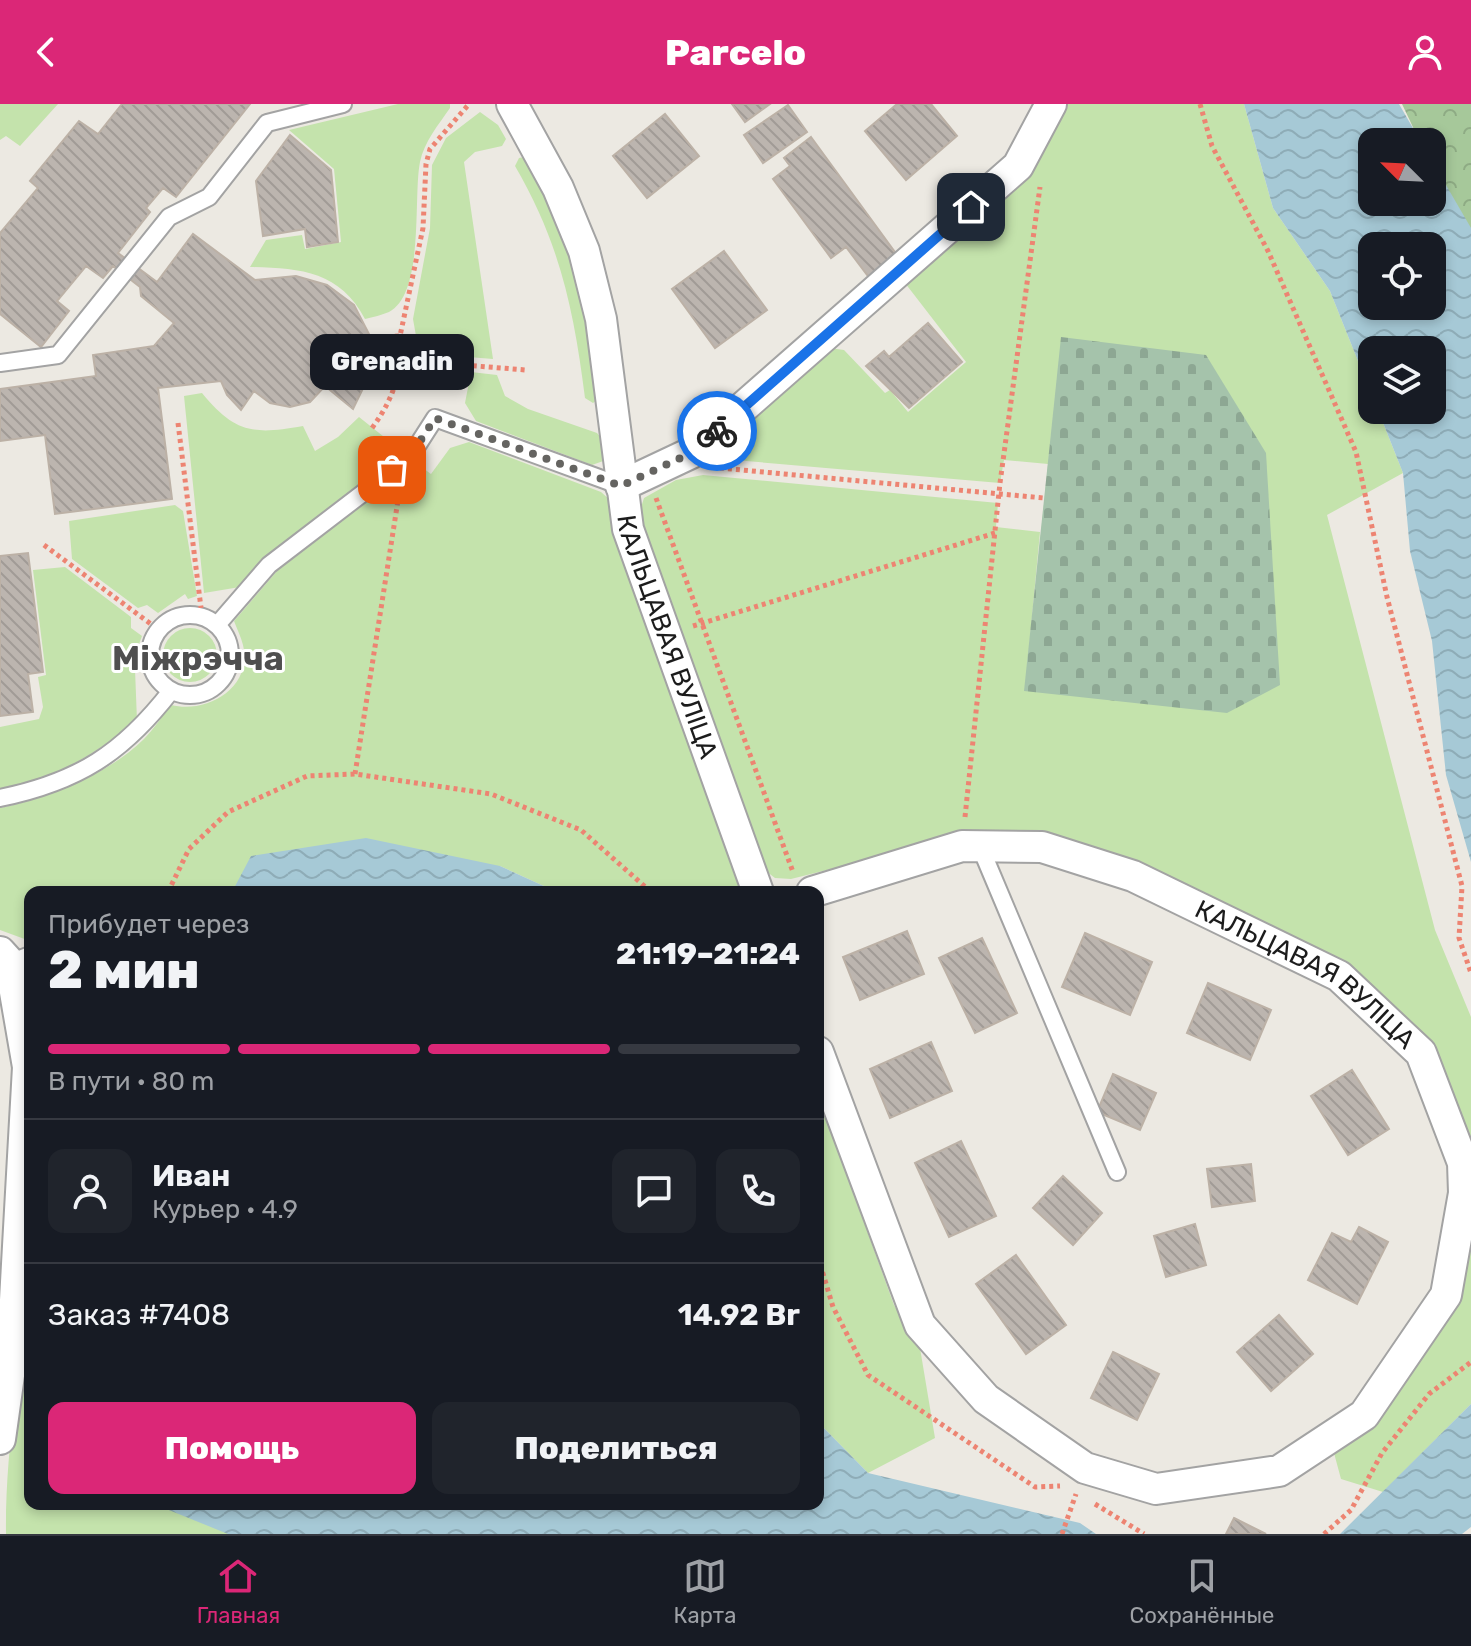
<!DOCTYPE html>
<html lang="ru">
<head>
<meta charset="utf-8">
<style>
	body { margin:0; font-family:Rubik,sans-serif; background:#20242c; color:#f1f3f6; height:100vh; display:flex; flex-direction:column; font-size:30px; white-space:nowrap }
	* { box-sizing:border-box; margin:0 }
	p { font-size:26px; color:#9ea1a6 }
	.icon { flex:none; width:44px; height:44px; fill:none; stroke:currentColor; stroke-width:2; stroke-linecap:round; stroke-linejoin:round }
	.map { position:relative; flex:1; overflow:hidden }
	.side { position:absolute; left:24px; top:782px; width:800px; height:624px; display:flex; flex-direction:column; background:#171b24; border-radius:16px; box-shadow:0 4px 12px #0003 }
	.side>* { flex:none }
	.needle { width:52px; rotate:294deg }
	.controls { position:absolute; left:1358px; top:24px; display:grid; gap:16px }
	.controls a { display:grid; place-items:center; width:88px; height:88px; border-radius:16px; background:#171b24; box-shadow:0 4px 12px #0003; font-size:40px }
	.pin { position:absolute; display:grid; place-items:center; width:68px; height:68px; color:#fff; margin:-34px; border-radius:16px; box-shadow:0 4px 12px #0006 }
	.courier { position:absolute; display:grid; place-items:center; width:80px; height:80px; margin:-40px; border:6px solid #1a73e8; border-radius:50%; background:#fff; color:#222; box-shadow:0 2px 10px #0007 }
	.bubble { position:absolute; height:56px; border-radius:16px; background:#171b24; box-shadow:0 4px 12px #0003; font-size:26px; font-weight:800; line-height:56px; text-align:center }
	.summary em { font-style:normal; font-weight:800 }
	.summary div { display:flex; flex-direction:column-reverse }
	.summary { display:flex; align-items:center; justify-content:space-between; height:136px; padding:0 24px }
	h1 { font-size:52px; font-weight:800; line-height:60px }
	.bar { display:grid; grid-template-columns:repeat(4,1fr); gap:12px 8px; align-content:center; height:96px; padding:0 24px }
	.bar i { height:10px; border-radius:6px; background:#363941 }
	.bar .current { background:#db2777 }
	.bar p { grid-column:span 4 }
	.line { display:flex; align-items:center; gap:20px; padding:0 24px; border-top:2px solid #363941 }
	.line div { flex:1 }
	.round { display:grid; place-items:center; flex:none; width:84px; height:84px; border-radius:16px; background:#20242c }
	.button { display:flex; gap:16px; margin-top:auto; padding:16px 24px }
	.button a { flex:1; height:92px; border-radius:16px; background:#db2777; color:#fff; font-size:32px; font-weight:800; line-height:92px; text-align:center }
	.button a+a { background:#20242c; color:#f1f3f6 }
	header { display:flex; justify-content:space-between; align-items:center; height:104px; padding:0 24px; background:#db2777; color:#fff; font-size:36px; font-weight:800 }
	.dock { display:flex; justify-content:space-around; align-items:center; height:112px; border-top:2px solid #363941; background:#171b24; font-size:22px; color:#9ea1a6 }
	.dock a { display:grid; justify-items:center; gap:4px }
	.dock .current { color:#db2777 }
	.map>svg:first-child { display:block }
</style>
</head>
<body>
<header><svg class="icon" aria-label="back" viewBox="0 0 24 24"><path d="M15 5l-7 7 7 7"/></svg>Parcelo<svg class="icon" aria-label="person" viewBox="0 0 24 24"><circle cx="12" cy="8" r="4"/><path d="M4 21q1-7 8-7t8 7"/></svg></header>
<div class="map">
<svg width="1471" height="1430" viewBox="0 0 1471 1430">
	<defs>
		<pattern id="forest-crowns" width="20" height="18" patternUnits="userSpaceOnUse" patternTransform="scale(2)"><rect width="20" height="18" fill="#a6c89a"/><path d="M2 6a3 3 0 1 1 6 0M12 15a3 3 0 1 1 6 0" fill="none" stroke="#8eab84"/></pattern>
		<pattern id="cemetery-stones" width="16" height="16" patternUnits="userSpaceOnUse" patternTransform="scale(2)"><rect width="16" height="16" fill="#a5c3ab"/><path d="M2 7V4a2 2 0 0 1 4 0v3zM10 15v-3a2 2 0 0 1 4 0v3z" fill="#8da793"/></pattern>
		<pattern id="water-waves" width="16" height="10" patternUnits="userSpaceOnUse" patternTransform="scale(2)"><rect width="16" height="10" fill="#a6c9d6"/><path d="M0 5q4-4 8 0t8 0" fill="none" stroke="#8eacb7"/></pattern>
		<pattern id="building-back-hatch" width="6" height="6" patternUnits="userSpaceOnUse" patternTransform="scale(2)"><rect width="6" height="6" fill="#bcb5af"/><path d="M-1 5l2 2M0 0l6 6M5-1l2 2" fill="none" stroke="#a19b96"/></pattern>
	</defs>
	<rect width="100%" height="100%" fill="#ece9e2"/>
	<path fill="#c4e3ac" d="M 0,0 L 58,0 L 20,42 L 6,32 L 0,36 Z
		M 398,0 L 450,0 L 450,4 C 439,20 424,38 420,58 C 413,92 425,189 389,208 C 382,211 373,213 365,215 C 340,167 299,164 250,163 L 266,136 L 302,131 L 305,145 L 341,138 L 334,65 L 289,26 Z
		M 1058,0 L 1244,0 L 1273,104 L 1330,187 L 1372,292 L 1372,306 L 1378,306 L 1403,369 L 1327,411 L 1435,826 L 1471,913 L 1471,1056 L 1431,944 L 1386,895 L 1343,863 L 1137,765 L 963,732 L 791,775 L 775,774 L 762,764 L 636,419 L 644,394 L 676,376 L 703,371 L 998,399 L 996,423 L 1040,428 L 1025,587 L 1061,233 L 1048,360 L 1004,356 L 1000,379 L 723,355 L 716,343 L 829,244 L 844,246 L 885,289 L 890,286 L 908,308 L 966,258 L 905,179 Z
		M 480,8 L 498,21 L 506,35 L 502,42 L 475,48 L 464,58 L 493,255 L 419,249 L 413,215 L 430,124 L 432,61 L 446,34 Z
		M 524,53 C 537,63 546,86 552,102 C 580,168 590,225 597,296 L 593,299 L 585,294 C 574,207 560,139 515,62 L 519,54 Z
		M 471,268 L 497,271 L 505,292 L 528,305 L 597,329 L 603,336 L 606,356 L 592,361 L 476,317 L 465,299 Z
		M 202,289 C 235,329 253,331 303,322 L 315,347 L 338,333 L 359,313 L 403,348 L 266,453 L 240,483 L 204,489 L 184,292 Z
		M 469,338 L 601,388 L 610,396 L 745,788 L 557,788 L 500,762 L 426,788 L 30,788 L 30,837 L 0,826 L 0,704 C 49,694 107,671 144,635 C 154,625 162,612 171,601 C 207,610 253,584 243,541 C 241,533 237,525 234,517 L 277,467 L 416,359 L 431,370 L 450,344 Z
		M 175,401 L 183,407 L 197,492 L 188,495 L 185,490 L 158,509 L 147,501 L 138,504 L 72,455 L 69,417 Z
		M 65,463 L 131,513 L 131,524 L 142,532 L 130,564 L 135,565 L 137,617 C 92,652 57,674 0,686 L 0,623 L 39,615 L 43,603 L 38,573 L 46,571 L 33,466 Z
		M163 551a27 27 0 1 1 54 0a27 27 0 1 1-54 0Z
		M 818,991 L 894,1201 L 920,1244 L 935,1334 L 868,1369 L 818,1318 Z
		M 1471,1098 L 1471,1300 L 1383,1388 L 1341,1375 L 1334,1349 L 1378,1303 L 1456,1191 Z
		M 30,1152 L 30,1400 L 231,1400 L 234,1430 L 6,1430 C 5,1337 24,1245 30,1152 Z"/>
	<path fill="url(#forest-crowns)" d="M 1402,0 L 1471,0 L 1471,149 L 1432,65 L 1432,38 L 1420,38 Z"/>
	<path fill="url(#cemetery-stones)" d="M 1061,233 L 1206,251 L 1266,349 L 1280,581 L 1227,609 L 1024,587 Z"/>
	<path fill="url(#water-waves)" fill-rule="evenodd" d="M 1244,0 L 1399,0 L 1421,38 L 1372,38 L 1372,98 L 1432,98 L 1432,57 L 1471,124 L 1471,758 L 1446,671 L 1432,537 L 1410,447 L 1403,369 L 1378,306 L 1432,306 L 1432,246 L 1372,246 L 1372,292 L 1330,187 L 1273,104 ZM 1432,142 L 1432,202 L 1372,202 L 1372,142 Z
		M 366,734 L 500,762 L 557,788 L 232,788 L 251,752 Z
		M 1471,1300 L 1471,1423 L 1462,1430 L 1340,1430 Z
		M 818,1318 L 868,1369 L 1080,1419 L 1096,1430 L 228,1430 L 154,1400 L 818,1400 Z"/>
	<path fill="url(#building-back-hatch)" stroke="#bcb1a6" stroke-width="2" d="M 122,0 L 250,0 L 176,93 L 163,84 L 146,104 L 150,108 L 118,149 L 157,178 L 193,130 L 255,176 L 296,172 L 327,181 L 354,201 L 371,234 L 369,272 L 353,305 L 325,282 L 310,298 L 290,303 L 270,299 L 254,287 L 241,306 L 227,291 L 221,277 L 158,284 L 172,395 L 55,410 L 45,331 L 0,337 L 0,285 L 96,272 L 93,251 L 154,242 L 174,219 L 141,192 L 140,183 L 113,162 L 103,174 L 86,162 L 57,197 L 69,207 L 41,243 L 0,210 L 0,129 L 38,84 L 30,77 L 79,17 L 98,30 Z
		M 732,0 L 770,0 L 745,18 Z
		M 897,0 L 931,0 L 957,32 L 906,76 L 865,27 Z
		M 788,1 L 807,28 L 763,59 L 744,31 Z
		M 665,10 L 699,52 L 647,94 L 613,52 Z
		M 290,31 L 331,66 L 338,138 L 307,143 L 305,125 L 263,132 L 256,77 Z
		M 811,33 L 900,155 L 871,176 L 846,143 L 831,154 L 773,75 L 790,62 L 784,54 Z
		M 724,147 L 767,206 L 715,244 L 672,185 Z
		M 928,219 L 962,258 L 909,304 L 866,262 L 884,247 L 889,253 Z
		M 28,449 L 43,568 L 28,570 L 33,608 L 0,612 L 0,452 Z
		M 907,827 L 924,870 L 860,896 L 843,853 Z
		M 1085,829 L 1152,858 L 1130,911 L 1062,883 Z
		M 982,834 L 1017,909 L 975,929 L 939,854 Z
		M 1208,879 L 1271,906 L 1250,956 L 1187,929 Z
		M 931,938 L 952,987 L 890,1014 L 870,965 Z
		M 1352,966 L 1389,1025 L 1348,1051 L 1311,992 Z
		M 1113,970 L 1156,989 L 1140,1026 L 1097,1008 Z
		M 961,1037 L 996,1112 L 949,1133 L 915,1059 Z
		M 1251,1060 L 1255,1097 L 1212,1103 L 1207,1065 Z
		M 1063,1072 L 1102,1109 L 1073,1141 L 1033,1104 Z
		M 1195,1120 L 1206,1161 L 1166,1173 L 1154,1132 Z
		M 1359,1123 L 1388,1138 L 1357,1200 L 1308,1176 L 1332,1129 L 1351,1138 Z
		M 1016,1151 L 1066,1221 L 1026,1250 L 976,1180 Z
		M 1279,1211 L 1313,1250 L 1271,1287 L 1237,1248 Z
		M 1113,1248 L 1159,1270 L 1137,1316 L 1091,1294 Z
		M 1234,1414 L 1266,1430 L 1226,1430 Z"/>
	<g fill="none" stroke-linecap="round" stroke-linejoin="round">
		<g stroke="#a3a3a3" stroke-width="20">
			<path id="service" d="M 0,259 L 58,251 L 169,113 L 209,93 L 267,19 L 343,0
				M150 551a40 40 0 1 1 80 0a40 40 0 1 1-80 0Z
				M 217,521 L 269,461 L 410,353 L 435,314 L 621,382
				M 0,694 C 78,678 123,649 171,587
				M 979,740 L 1117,1068
				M 10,859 L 30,851"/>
		</g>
		<g stroke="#a3a3a3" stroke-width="34">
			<g id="minor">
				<path id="s1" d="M 512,0 L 558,84 L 584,147 L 601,215 L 628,425 L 758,788"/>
				<path d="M 621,382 L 691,349 L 1018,62 L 1051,0"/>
				<path id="s2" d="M 812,788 L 962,742 L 1042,743 L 1133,772 L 1339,872 L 1421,949 L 1463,1059 L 1464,1089 L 1446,1191 L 1364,1311 L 1279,1367 L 1156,1385 L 1085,1364 L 986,1295 L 920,1221 L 818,948"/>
				<path d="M 0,848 L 10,859 L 28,963 L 12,1250 L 0,1335"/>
			</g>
		</g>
		<path stroke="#ed8472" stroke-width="5" stroke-dasharray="4 4" stroke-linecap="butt" d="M 1200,0 L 1212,42 L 1268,147 L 1356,348 L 1387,493 L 1462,782 L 1459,834 L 1471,869
			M 371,234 L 400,232 L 423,124 L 426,60 L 430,45 L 469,0
			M 401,256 L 526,266
			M 178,319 L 201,504
			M 372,324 C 394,294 402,269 400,232
			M 720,364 L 1044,394
			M 656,394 L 793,768
			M 44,441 L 159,526
			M 693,522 L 995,429
			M 355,670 L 399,390
			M 965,713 L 1000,379 L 1040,83
			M 168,788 L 189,745 L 228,708 L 307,672 L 355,670 L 491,690 L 581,726 L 651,788
			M 818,1153 L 833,1203 L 868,1271 L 1035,1383 L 1060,1382
			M 1095,1400 L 1144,1430
			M 1062,1430 L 1076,1390
			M 1324,1430 L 1351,1406 L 1382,1349 L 1429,1290 L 1471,1258"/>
		<use href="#service" stroke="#fff" stroke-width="16"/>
		<use href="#minor" stroke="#fff" stroke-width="30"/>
	</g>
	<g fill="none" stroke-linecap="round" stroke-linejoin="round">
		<path stroke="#656461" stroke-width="8" stroke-dasharray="0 14.4" d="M 392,366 L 410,353 L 435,314 L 621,382 L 691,349 L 717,327"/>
		<path stroke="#1a73e8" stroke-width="10" d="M 717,327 L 971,103"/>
	</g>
	<g text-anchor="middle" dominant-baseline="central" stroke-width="6" stroke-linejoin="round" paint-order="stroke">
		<g font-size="26" fill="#1c1c1c" stroke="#fff">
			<text stroke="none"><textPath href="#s1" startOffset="560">КАЛЬЦАВАЯ ВУЛІЦА</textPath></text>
			<text stroke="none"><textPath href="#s2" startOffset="532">КАЛЬЦАВАЯ ВУЛІЦА</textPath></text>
		</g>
		<g font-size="34" font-weight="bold" fill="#4f4f4f" stroke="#fff">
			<text x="198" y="554">Міжрэчча</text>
		</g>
	</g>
</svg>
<div class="controls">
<a><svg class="needle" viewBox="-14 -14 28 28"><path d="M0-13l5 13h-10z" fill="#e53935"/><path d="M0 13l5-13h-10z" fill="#9ea1a6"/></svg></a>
<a><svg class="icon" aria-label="locate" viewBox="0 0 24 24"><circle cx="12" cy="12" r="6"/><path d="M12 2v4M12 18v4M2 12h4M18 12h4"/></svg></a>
<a><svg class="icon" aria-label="layers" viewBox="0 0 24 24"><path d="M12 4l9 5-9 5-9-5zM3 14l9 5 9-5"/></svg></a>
</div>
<div class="pin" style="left:392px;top:366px;background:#ea580c"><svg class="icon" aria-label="bag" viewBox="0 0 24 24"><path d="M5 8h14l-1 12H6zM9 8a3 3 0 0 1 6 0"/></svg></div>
<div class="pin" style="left:971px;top:103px;background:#1f2937"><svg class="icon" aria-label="home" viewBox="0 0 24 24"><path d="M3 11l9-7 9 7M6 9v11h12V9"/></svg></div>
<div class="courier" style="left:717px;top:327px"><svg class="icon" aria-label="bike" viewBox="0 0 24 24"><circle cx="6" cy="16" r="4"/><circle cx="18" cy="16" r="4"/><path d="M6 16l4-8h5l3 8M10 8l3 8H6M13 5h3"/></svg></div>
<div class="bubble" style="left:310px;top:230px;width:164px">Grenadin</div>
<section class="side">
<div class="summary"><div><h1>2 мин</h1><p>Прибудет через</p></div><em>21:19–21:24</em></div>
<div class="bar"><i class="current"></i><i class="current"></i><i class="current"></i><i></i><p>В пути · 80 m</p></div>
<div class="line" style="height:144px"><a class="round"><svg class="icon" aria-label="person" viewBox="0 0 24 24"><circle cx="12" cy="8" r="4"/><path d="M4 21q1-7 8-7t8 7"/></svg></a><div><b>Иван</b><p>Курьер · 4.9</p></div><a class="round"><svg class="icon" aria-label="chat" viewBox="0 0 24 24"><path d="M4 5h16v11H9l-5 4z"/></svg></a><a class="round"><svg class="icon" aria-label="phone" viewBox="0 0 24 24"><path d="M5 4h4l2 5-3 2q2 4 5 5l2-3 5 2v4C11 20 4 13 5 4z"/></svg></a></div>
<div class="line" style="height:104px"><div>Заказ #7408</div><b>14.92 Br</b></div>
<div class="button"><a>Помощь</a><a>Поделиться</a></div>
</section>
</div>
<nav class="dock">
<a class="current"><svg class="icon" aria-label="home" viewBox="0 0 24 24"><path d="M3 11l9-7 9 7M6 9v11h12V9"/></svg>Главная</a>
<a><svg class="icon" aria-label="map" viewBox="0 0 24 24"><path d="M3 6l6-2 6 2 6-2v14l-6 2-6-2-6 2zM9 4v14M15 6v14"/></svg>Карта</a>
<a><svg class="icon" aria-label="saved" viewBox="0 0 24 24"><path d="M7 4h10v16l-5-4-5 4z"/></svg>Сохранённые</a>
</nav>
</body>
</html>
